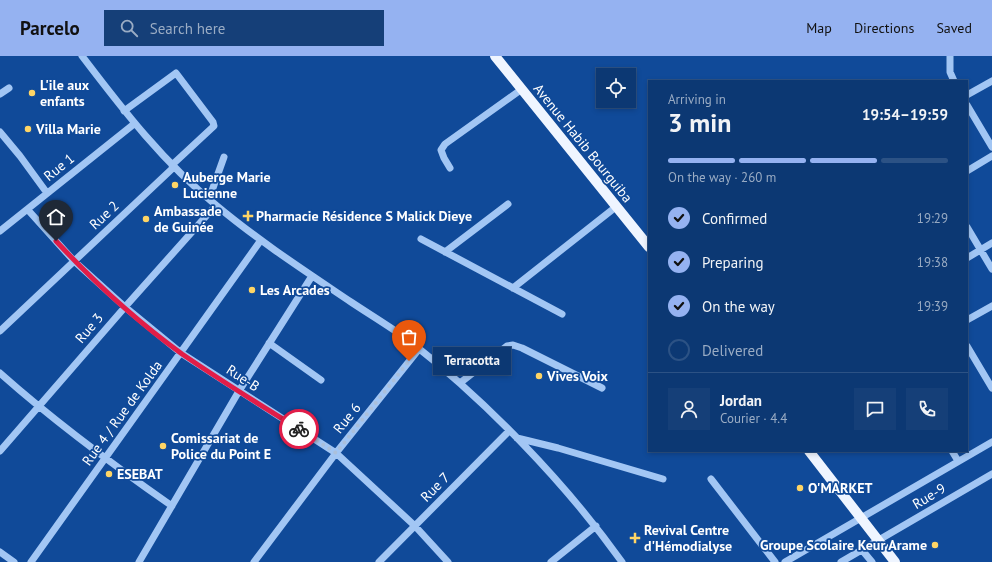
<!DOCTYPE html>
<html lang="en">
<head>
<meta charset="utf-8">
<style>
	body { margin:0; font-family:"PT Sans",sans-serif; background:#153f78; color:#f1f3f6; height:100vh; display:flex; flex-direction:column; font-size:15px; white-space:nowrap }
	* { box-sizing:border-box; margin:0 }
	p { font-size:13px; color:#9aacc4 }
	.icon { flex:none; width:22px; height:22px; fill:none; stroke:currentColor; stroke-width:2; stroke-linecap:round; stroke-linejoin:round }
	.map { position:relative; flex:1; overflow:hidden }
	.sheet { position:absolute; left:648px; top:24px; width:320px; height:372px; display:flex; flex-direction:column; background:#0c3873; border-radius:0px; box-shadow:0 2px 6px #0003,0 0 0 1px #2c5285 }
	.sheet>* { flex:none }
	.buttons { position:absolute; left:596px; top:12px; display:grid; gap:8px }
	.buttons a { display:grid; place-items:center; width:40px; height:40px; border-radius:0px; background:#0c3873; box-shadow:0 2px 6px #0003,0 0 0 1px #2c5285; font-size:20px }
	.pin { position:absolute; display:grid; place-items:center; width:34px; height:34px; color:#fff; margin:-41px -17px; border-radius:50% 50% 50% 0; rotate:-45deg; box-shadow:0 0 4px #0007 }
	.pin .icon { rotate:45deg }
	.courier { position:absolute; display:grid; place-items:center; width:40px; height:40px; margin:-20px; border:3px solid #e11d48; border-radius:50%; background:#fff; color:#222; box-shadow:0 1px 5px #0007 }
	.bubble { position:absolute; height:28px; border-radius:0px; background:#0c3873; box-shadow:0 2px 6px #0003,0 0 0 1px #2c5285; font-size:13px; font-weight:700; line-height:28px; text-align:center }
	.headline em { font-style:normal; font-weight:700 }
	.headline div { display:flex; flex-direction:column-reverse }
	.headline { display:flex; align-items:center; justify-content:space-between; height:68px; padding:0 20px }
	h1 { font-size:26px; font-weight:700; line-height:30px }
	.bar { display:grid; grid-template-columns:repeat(4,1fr); gap:6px 4px; align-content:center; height:48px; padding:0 20px }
	.bar i { height:5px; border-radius:3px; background:#2c5285 }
	.bar .active { background:#95b2f1 }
	.bar p { grid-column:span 4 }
	.line { display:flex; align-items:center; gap:10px; padding:0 20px; border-top:1px solid #2c5285 }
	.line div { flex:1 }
	.round { display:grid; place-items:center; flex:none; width:42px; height:42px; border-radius:0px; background:#153f78 }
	ol { padding:0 20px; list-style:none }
	li { display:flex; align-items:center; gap:12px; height:44px }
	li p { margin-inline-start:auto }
	li .icon { padding:4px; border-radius:50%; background:#95b2f1; color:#111; stroke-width:4 }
	li:last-child { color:#9aacc4 }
	li i { width:22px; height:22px; border:2px solid #2c5285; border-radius:50% }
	header { display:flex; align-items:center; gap:24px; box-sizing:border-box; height:56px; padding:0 20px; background:#95b2f1; color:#111 }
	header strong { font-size:19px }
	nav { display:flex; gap:22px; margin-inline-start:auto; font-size:14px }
	.search { width:280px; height:36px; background:#153f78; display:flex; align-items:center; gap:10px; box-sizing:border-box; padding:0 14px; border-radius:0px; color:#9aacc4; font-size:15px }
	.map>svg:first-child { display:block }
</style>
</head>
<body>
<header>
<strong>Parcelo</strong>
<div class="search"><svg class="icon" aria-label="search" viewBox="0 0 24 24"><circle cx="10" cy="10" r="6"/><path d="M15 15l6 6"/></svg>Search here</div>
<nav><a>Map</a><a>Directions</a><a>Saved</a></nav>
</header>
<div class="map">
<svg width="992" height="506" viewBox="0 0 992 506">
	<rect width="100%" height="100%" fill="#104a99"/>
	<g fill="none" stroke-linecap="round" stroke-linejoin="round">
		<path stroke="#a2c6f4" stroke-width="7" d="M 82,0 C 123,54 164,107 217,150 C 259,185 305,215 351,246 C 369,258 389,270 407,283 C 485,344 564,425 622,506
			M 950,0 L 950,16 L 954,25
			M 0,38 L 9,32
			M 967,39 L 992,25
			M 967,49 L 992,91
			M 124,55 L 176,17 L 213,66 L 214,70 L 172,109
			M 0,76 L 20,100 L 47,137
			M 450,112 L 444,102 L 441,94 L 445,88 L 522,33
			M 967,115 L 992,100
			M 209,143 L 224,101
			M 28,154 L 74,205 L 125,251 L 181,297 L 336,397 L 415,470 L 448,506
			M 967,171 L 992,213
			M 0,175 L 134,68
			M 421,183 L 562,258
			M 445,196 L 508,148
			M 967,202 L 992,187
			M 513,232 L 617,150
			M 967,264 L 992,250
			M 0,275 L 174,111
			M 269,287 L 321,324
			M 967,290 L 992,332
			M 0,317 C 54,365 112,408 172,450
			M 460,327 L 507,290 L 513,289 L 522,292 L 602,332
			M 517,382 L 558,392 L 663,423
			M 0,395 L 125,251 L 216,149
			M 952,395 L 958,405
			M 711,423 L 775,506
			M 862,494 L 872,506
			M 0,496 L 14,506
			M 31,506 L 261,184
			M 139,506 L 239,335 L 312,220
			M 254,506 L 336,397 L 419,293
			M 379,506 L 509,375
			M 551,506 L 596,470
			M 785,506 L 992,386
			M 841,506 L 992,418"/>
		<path stroke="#eff5ff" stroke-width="10" d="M 495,0 L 649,191
			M 809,395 L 895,506"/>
	</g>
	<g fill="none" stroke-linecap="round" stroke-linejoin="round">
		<path stroke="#abc0db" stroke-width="4" stroke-dasharray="0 7.2" d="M 299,373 L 336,397 L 409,305"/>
		<path stroke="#e11d48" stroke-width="5" d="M 56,185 C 93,225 138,266 182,298 C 220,324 260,349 299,373"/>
	</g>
	<g fill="#ffd565" stroke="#104a99" stroke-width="1.5">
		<circle cx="32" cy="37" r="4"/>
		<circle cx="28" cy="73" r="4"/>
		<circle cx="175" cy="129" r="4"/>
		<path d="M246 154h4v4h4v4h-4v4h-4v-4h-4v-4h4z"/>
		<circle cx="146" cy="163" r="4"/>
		<circle cx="252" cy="234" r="4"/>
		<circle cx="539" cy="320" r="4"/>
		<circle cx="163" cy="390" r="4"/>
		<circle cx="109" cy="418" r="4"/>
		<circle cx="800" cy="432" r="4"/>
		<path d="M633 476h4v4h4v4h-4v4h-4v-4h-4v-4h4z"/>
		<circle cx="935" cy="489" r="4"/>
	</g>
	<g text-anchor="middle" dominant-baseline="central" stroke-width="3.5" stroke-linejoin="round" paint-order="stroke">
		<g font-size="14" font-weight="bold" fill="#fff" stroke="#104a99" text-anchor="start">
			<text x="40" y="29">L'ile aux<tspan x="40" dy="16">enfants</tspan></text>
			<text x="36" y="73">Villa Marie</text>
			<text x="183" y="121">Auberge Marie<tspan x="183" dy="16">Lucienne</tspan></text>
			<text x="154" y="155">Ambassade<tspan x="154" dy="16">de Guinée</tspan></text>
			<text x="256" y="160">Pharmacie Résidence S Malick Dieye</text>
			<text x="260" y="234">Les Arcades</text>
			<text x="547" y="320">Vives Voix</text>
			<text x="171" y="382">Comissariat de<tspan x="171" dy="16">Police du Point E</tspan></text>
			<text x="117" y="418">ESEBAT</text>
			<text x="808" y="432">O'MARKET</text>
			<text x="644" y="474">Revival Centre<tspan x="644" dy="16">d'Hémodialyse</tspan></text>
			<text x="927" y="489" text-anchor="end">Groupe Scolaire Keur Arame</text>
		</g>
		<g font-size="14" fill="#fff" stroke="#104a99">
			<text transform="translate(583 87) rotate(51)">Avenue Habib Bourguiba</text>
			<text transform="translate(59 111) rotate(-39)">Rue 1</text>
			<text transform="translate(104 159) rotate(-43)">Rue 2</text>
			<text transform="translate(89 272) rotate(-50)">Rue 3</text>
			<text transform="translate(243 322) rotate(33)">Rue-B</text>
			<text transform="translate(122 357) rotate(-54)">Rue 4 / Rue de Kolda</text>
			<text transform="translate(347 362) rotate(-51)">Rue 6</text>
			<text transform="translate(435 431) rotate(-45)">Rue 7</text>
			<text transform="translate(929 440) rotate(-31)">Rue-9</text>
		</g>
	</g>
</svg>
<div class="buttons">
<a><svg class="icon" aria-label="locate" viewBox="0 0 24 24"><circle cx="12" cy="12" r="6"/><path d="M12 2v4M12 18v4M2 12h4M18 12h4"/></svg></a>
</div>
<div class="pin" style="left:409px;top:305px;background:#ea580c"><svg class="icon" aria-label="bag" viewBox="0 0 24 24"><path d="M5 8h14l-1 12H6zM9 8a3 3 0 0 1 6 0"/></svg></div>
<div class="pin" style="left:56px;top:185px;background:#1f2937"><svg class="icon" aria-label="home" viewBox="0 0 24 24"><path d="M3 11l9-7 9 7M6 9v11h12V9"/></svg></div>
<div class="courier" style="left:299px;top:373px"><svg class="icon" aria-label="bike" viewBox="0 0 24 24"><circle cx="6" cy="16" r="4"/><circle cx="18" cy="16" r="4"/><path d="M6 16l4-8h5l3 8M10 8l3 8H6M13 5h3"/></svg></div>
<div class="bubble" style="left:433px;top:291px;width:78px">Terracotta</div>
<section class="sheet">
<div class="headline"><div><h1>3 min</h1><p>Arriving in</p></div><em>19:54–19:59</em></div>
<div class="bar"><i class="active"></i><i class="active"></i><i class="active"></i><i></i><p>On the way · 260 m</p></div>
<ol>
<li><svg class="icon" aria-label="check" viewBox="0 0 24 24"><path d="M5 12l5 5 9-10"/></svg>Confirmed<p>19:29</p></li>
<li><svg class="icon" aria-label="check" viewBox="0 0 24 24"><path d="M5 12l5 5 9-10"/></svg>Preparing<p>19:38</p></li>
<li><svg class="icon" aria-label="check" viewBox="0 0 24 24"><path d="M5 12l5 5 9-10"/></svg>On the way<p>19:39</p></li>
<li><i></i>Delivered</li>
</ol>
<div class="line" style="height:72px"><a class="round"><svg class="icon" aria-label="person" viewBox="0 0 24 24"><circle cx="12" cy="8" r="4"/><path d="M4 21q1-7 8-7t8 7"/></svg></a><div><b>Jordan</b><p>Courier · 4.4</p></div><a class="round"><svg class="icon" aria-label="chat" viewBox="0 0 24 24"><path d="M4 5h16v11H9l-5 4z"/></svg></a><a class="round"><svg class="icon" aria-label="phone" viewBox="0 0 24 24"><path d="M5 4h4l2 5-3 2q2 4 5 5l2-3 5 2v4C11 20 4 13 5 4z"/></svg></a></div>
</section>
</div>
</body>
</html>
